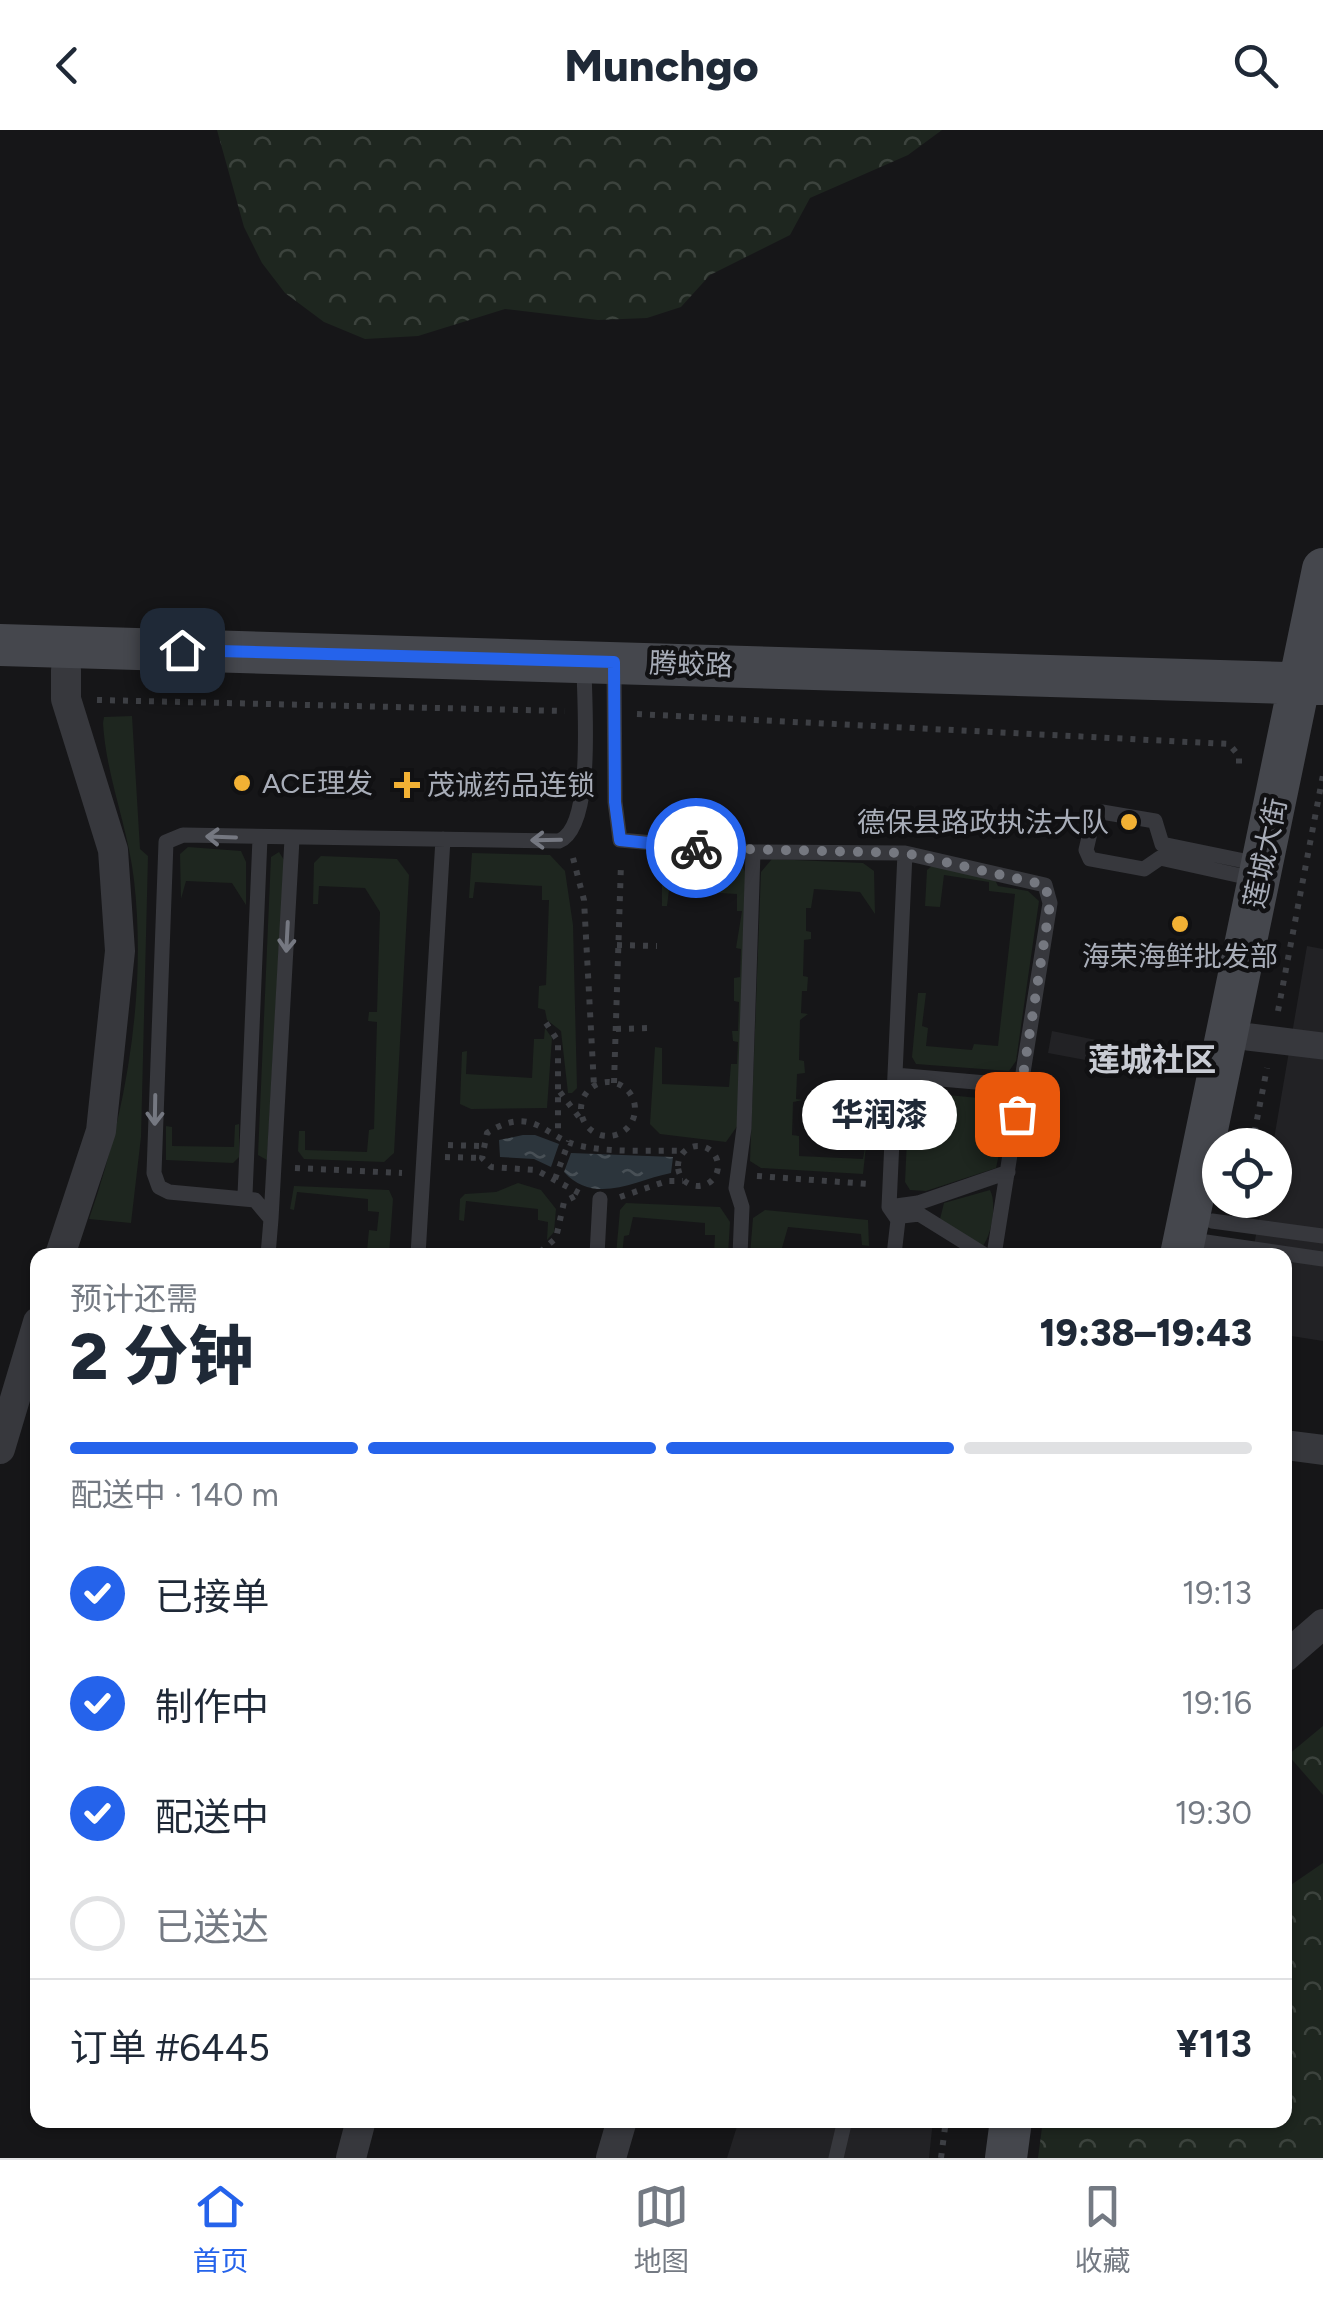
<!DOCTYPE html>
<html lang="zh">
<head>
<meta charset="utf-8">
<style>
	body { margin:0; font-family:Figtree,"Noto Sans SC",sans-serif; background:#f2f2f3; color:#1f2937; height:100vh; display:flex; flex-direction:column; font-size:38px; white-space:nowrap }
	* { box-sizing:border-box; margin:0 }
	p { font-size:32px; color:#747a83 }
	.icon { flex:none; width:55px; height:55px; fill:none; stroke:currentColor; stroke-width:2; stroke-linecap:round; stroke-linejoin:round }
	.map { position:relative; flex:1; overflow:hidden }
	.details { position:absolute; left:30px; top:1118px; width:1262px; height:880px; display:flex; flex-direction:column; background:#fff; border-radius:20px; box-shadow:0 2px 8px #0004 }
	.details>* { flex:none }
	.controls { position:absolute; left:1202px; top:998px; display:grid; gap:20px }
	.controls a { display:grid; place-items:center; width:90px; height:90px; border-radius:50%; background:#fff; box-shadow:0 2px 8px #0004; font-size:50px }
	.pin { position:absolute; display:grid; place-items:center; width:85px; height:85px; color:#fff; margin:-42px; border-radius:20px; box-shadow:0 5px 15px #0006 }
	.courier { position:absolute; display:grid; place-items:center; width:100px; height:100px; margin:-50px; border:8px solid #2563eb; border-radius:50%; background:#fff; color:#222; box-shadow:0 2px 12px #0007 }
	.bubble { position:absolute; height:70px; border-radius:35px; background:#fff; box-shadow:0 2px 8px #0004; font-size:32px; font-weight:800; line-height:70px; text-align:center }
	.headline em { font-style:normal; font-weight:800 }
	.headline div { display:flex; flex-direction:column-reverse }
	.headline { display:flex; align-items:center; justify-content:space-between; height:170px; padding:0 40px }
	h1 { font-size:65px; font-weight:800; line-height:75px }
	.bar { display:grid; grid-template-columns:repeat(4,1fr); gap:15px 10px; align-content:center; height:120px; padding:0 40px }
	.bar i { height:12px; border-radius:8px; background:#e0e1e3 }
	.bar .on { background:#2563eb }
	.bar p { grid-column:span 4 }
	.line { display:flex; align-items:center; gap:25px; padding:0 40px; border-top:2px solid #e0e1e3 }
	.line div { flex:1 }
	ol { padding:0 40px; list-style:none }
	li { display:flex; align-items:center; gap:30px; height:110px }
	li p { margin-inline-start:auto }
	li .icon { padding:10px; border-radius:50%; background:#2563eb; color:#fff; stroke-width:4 }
	li:last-child { color:#747a83 }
	li i { width:55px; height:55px; border:5px solid #e0e1e3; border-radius:50% }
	header { display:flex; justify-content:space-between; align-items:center; height:130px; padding:0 40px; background:#fff; font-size:45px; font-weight:800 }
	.menu { display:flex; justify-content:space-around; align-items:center; height:140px; border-top:2px solid #e0e1e3; background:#fff; font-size:28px; color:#747a83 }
	.menu a { display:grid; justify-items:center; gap:5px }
	.menu .on { color:#2563eb }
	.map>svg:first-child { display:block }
</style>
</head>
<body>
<header><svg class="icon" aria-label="back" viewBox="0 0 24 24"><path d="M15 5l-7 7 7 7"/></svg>Munchgo<svg class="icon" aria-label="search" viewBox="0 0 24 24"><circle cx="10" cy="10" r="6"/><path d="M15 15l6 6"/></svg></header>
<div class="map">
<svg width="1323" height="2028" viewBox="0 0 1323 2028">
	<defs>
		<pattern id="forest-crowns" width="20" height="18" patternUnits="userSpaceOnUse" patternTransform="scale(2.5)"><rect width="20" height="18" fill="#1e261f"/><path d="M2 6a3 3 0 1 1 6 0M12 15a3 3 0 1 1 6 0" fill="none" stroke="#3c433d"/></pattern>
		<pattern id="water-ripples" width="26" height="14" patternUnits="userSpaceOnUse" patternTransform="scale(2.5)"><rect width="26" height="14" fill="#2c353c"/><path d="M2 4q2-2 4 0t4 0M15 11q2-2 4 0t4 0" fill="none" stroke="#485056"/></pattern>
	</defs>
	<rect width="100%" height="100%" fill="#161618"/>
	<path fill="#222225" d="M 1307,816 L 1323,819 L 1323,1211 L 1285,1205 L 1285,1125 L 1252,1125 L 1263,1070 L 1275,1070 L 1273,1015 Z
		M 1052,901 L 1170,925 L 1166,945 L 1048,923 Z
		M 739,1990 L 933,1990 L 929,2028 L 727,2028 Z"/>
	<path fill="#1e261f" d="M 132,586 L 140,719 L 148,726 L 141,1007 L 131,1093 L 89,1089 C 126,983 147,863 134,750 C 128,697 106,646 103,593 L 104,587 Z
		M 188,717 L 241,721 L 246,732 L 246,775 L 232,753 L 186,751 L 181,769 L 180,724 Z
		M 279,722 L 284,730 L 267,1030 L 258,1025 L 271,727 Z
		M 472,723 L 550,725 L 565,741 L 573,795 L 577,958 L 572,963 L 568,963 L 561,901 L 547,890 L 545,880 L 538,878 L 539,856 L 546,855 L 549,770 L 542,770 L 542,756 L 475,752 L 473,768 L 469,768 Z
		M 321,726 L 397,729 L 409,745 L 394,1023 L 384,1032 L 304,1029 L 298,1021 L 299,1001 L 305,1001 L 305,1020 L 367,1022 L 369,1000 L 374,999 L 377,892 L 368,891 L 369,882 L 377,882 L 380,782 L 365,758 L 319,756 L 318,774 L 313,774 L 314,733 Z
		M 772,729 L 863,733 L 874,741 L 875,784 L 860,762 L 814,759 L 811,778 L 806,778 L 806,801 L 811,802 L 811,809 L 804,810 L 803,846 L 808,847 L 807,861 L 802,861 L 801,883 L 808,884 L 800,890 L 799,930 L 804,931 L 805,943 L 797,944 L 796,969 L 803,970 L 793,972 L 792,1005 L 799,1006 L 799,1026 L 863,1029 L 867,1006 L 863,1044 L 761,1038 L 750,1031 L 761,742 Z
		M 675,733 L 741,735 L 748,746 L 738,995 L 726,1012 L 660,1004 L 650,994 L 655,917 L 662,918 L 662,954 L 729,957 L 731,934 L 737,934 L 738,912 L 733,911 L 732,901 L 738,901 L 739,872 L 734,871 L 734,848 L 740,847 L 741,819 L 736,818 L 742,781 L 737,781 L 737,764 L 669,760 L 667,776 L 662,776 L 662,744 Z
		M 934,734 L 993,746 L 998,756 L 1028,761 L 1039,771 L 1016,931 L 1009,941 L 916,934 L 912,927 L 918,863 L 926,863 L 922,896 L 928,898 L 926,916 L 972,920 L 974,914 L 998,916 L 1015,764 L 989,761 L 989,752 L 944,745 L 940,777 L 925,776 L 927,740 Z
		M 545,898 L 552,908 L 547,978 L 471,979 L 460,974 L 462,922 L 467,921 L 466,944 L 532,948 L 534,909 L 544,909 Z
		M 917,962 L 999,970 L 1004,975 L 1006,991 L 996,1038 L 926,1061 L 910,1060 L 905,1052 L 909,967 Z
		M 239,994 L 239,1027 L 233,1033 L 166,1030 L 166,996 L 172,997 L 172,1016 L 234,1017 L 235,995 Z
		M 518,1053 L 541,1060 L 556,1079 L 554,1102 L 547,1110 L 548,1092 L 538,1090 L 538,1079 L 466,1071 L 464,1091 L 459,1090 L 460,1069 L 465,1064 L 496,1062 Z
		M 294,1056 L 389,1060 L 393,1069 L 389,1125 L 367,1121 L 369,1100 L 377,1101 L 379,1082 L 368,1081 L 368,1069 L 297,1062 L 294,1080 L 290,1079 Z
		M 990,1060 C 997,1073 992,1105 982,1117 L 940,1089 L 944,1073 Z
		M 626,1073 L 720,1077 L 730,1092 L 728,1125 L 714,1125 L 715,1105 L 705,1105 L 705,1093 L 633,1087 L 629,1105 L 624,1106 L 622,1125 L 616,1125 L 620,1080 Z
		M 765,1080 L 868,1090 L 869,1116 L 862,1115 L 861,1104 L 788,1097 L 780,1125 L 750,1125 L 753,1088 Z"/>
	<path fill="url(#forest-crowns)" d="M 217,0 L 942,0 L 908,25 L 810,68 L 790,105 L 710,145 L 681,177 L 647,188 L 598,190 L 505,179 L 418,206 L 365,209 L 324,192 L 285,163 L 262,133 L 244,97 Z
		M 1323,1596 L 1323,1665 L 1288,1625 Z
		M 1323,1733 L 1323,2028 L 1038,2028 L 1043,1990 L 1285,1990 L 1285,1759 Z"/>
	<path fill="url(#water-ripples)" d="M 523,1005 L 535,1005 L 559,1014 L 551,1037 L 534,1029 L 500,1027 L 499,1010 Z
		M 571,1023 L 673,1027 L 671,1043 C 635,1050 595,1076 564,1042 Z"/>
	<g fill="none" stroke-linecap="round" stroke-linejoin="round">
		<path stroke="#3d3f44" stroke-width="6" stroke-dasharray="5 8" stroke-linecap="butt" d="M 97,570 L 565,581
			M 637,584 L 1229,614 L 1239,626 L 1239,640
			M 573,728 L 584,770 L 594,956
			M 617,815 L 657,816
			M 1278,881 L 1323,645
			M 546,893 L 558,911 L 558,1002
			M 616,899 L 651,898
			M581 979a27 27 0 1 1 54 0a27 27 0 1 1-54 0Z
			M 614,953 L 621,733
			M 560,962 L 582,991
			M 448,1015 L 482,1016
			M 1252,1015 L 1267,938
			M678 1036a20 20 0 1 1 40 0a20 20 0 1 1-40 0Z
			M 445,1027 L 482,1028
			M 295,1038 L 402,1043
			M 757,1046 L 869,1054
			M 555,1049 L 569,1011
			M 579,1063 L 536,1040 L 491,1037 L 482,1028 L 487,1003 C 534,973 545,1009 581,1016 C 614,1023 651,1020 684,1021
			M 620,1067 L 667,1051 L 683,1051
			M 540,1122 L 556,1108 L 564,1072 L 577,1065
			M 941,2028 L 946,1990"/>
		<path stroke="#37383d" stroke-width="15" d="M 614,536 L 615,672 L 620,710 L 753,722 L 905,723 L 1045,755 L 1050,773 L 994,1125
			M 1255,749 L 1160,728 L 1144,739 L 1090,729 L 1086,720 L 1094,686 L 1102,682 L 1155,691 L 1162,714 L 1259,734
			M 1251,901 L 1323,910
			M 1247,913 L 1323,922
			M 895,945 L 1022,956
			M 245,1065 L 260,708
			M 889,1077 L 918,1073 L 1008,1042
			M 902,1086 L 919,1084 L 985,1125
			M 271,1089 L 292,709
			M 1212,1091 L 1323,1106
			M 1206,1112 L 1323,1129
			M 268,1125 L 271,1089 L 255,1070 L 169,1062 L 159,1057 L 154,1043 L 166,712 L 183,705 L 559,711 C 595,697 584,571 584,536
			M 418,1125 L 443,709
			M 597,1125 L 600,1069
			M 740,1125 L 742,1077 L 736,1058 L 744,998 L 753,722
			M 894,1125 L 898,1090 L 889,1077 L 905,723
			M 836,2028 L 845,1990"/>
		<path stroke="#37383d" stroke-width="30" d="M 60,1125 L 101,1001 L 120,821 L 113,720 L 66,569 L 66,540
			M 1285,1315 L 1323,1320
			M 0,1319 L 38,1192
			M 1285,1527 L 1323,1494
			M 351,2028 L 361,1990
			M 611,2028 L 622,1990"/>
		<path stroke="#45474d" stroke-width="42" d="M 0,515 L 1322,554
			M 1181,1125 L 1323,439
			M 1006,2028 L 1011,1990"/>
	</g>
	<defs><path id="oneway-shaft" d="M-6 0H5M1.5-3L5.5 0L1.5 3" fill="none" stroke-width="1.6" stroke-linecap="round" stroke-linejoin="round" transform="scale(2.5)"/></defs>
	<g stroke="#757881">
		<use href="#oneway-shaft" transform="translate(221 707) rotate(-178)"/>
		<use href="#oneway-shaft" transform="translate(546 710) rotate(179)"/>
		<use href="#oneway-shaft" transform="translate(287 807) rotate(93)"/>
		<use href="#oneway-shaft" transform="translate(155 980) rotate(91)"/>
	</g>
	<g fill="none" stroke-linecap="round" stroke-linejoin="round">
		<path stroke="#757880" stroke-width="10" stroke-dasharray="0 18" d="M 696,718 L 905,723 L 1045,755 L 1050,774 L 1017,984"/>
		<path stroke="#2563eb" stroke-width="12" d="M 182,520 L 614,532 L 615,672 L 620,710 L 696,718"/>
	</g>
	<g fill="#f2b134" stroke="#111113" stroke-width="4">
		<circle cx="242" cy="653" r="10"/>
		<path d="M402 640h10v10h10v10h-10v10h-10v-10h-10v-10h10z"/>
		<circle cx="1129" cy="692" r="10"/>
		<circle cx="1180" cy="794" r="10"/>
	</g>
	<g text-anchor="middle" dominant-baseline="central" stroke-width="9" stroke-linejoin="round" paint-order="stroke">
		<g font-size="28" fill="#a8adb8" stroke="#111113">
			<text transform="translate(691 534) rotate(2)">腾蛟路</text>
			<text transform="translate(1265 723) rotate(-78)">莲城大街</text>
		</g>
		<g font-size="28" fill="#a8adb8" stroke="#111113" text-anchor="start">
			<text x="262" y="653">ACE理发</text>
			<text x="427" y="655">茂诚药品连锁</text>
			<text x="1109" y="692" text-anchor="end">德保县路政执法大队</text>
			<text x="1180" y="826" text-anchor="middle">海荣海鲜批发部</text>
		</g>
		<g font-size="32" font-weight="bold" fill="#c9ccd4" stroke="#111113">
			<text x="1152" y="930">莲城社区</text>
		</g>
	</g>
</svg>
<div class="controls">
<a><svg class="icon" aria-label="locate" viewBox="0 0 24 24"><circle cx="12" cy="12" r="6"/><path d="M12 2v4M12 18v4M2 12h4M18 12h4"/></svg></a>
</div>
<div class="pin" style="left:1017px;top:984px;background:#ea580c"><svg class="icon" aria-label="bag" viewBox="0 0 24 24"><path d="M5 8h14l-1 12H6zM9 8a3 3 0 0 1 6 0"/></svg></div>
<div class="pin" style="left:182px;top:520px;background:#1f2937"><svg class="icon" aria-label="home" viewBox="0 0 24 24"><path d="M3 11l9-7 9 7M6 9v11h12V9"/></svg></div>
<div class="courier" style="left:696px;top:718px"><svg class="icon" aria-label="bike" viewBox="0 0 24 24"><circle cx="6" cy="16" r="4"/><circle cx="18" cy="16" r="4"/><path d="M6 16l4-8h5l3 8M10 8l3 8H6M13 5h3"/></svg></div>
<div class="bubble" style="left:802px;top:950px;width:155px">华润漆</div>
<section class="details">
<div class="headline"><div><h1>2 分钟</h1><p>预计还需</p></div><em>19:38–19:43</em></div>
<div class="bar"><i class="on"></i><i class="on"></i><i class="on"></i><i></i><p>配送中 · 140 m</p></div>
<ol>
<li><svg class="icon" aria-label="check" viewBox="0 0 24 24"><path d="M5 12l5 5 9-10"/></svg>已接单<p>19:13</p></li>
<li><svg class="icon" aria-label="check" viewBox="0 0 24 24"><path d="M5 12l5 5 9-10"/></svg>制作中<p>19:16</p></li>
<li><svg class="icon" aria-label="check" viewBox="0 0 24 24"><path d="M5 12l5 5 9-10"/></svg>配送中<p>19:30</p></li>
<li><i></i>已送达</li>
</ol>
<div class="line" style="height:130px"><div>订单 #6445</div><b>¥113</b></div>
</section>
</div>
<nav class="menu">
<a class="on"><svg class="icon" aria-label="home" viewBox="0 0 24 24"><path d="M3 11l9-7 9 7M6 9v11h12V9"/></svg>首页</a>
<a><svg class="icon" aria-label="map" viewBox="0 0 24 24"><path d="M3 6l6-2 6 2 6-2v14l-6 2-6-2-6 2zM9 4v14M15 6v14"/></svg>地图</a>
<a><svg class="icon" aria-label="saved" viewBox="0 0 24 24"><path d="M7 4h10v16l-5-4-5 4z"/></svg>收藏</a>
</nav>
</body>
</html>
